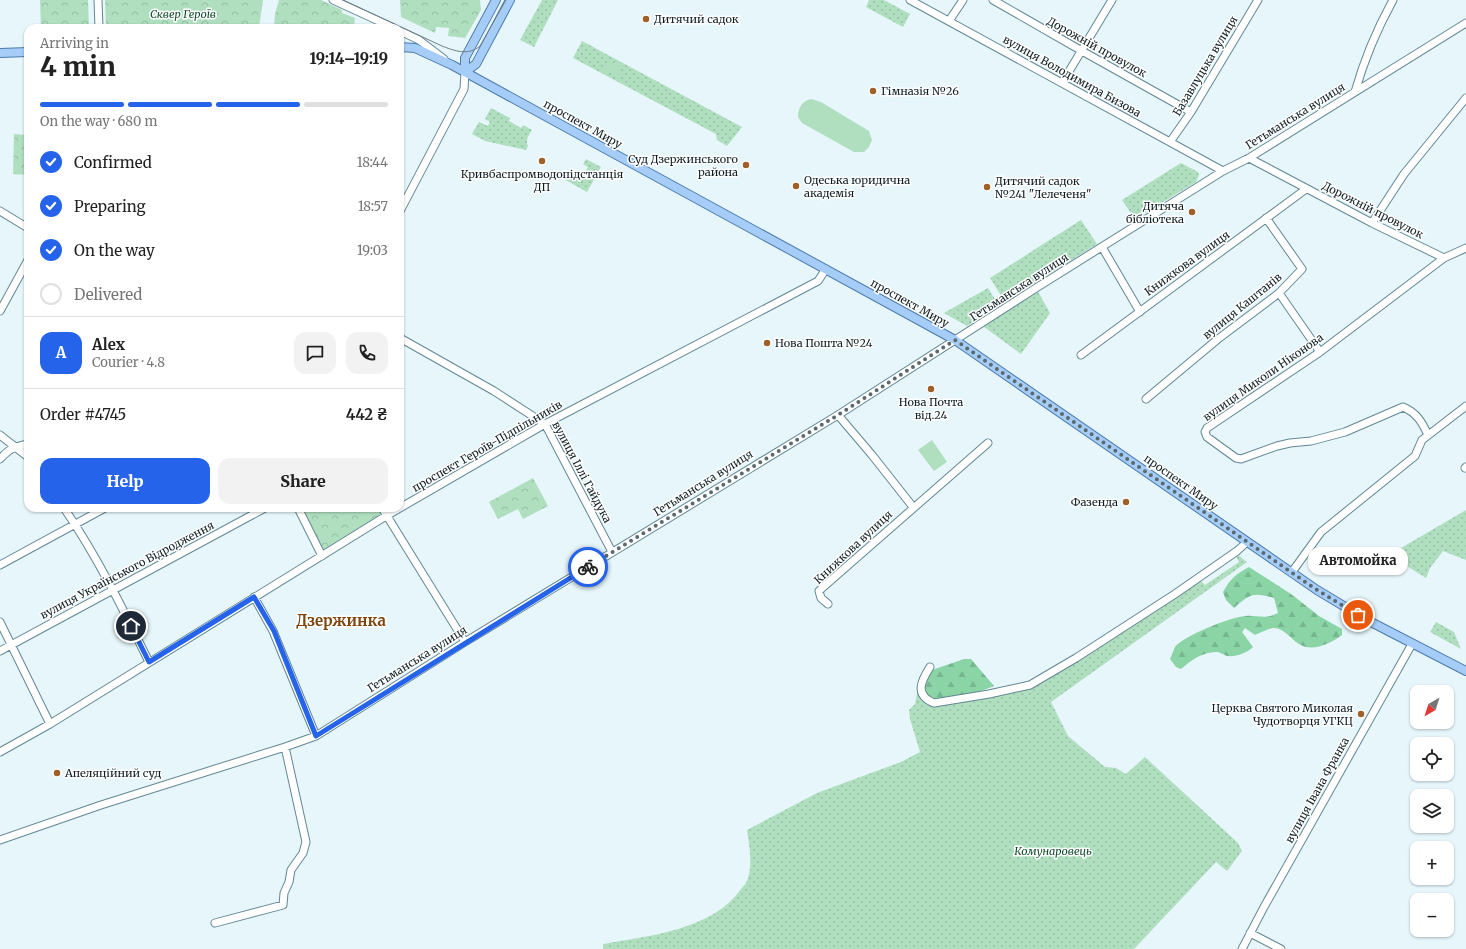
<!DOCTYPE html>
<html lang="en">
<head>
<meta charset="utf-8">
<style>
	body { margin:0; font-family:Merriweather,serif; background:#f2f2f2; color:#222; height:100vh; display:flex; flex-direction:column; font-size:15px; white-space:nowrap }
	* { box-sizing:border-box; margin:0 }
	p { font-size:13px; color:#767676 }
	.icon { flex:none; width:22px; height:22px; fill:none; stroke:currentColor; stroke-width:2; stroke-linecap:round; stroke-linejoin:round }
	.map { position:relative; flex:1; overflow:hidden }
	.sheet { position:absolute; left:24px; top:24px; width:380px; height:488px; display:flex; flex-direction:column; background:#fff; border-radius:12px; box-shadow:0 1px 3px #0004 }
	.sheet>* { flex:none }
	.needle { width:26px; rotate:219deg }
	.tools { position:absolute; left:1410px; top:685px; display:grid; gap:8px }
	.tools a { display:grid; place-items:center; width:44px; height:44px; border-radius:8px; background:#fff; box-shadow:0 1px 3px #0004; font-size:20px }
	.pin { position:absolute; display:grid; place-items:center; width:34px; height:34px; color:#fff; margin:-17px; border:2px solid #fff; border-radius:50%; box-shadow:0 1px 4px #0007 }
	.courier { position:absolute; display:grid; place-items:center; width:40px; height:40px; margin:-20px; border:3px solid #2563eb; border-radius:50%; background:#fff; color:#222; box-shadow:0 1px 5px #0007 }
	.bubble { position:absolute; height:28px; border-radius:12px; background:#fff; box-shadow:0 1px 3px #0004; font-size:13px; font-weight:800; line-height:28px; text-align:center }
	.headline em { font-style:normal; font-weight:800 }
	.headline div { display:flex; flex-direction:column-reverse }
	.headline { display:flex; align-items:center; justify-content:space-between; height:68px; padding:0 16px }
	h1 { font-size:26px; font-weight:800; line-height:30px }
	.bar { display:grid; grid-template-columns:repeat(4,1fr); gap:6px 4px; align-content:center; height:48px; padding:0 16px }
	.bar i { height:5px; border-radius:3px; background:#e0e0e0 }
	.bar .selected { background:#2563eb }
	.bar p { grid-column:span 4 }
	.line { display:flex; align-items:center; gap:10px; padding:0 16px; border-top:1px solid #e0e0e0 }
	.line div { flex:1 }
	.round { display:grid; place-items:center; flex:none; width:42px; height:42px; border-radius:12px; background:#f2f2f2 }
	ol { padding:0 16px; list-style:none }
	li { display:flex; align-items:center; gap:12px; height:44px }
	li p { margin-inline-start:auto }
	li .icon { padding:4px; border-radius:50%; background:#2563eb; color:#fff; stroke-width:4 }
	li:last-child { color:#767676 }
	li i { width:22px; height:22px; border:2px solid #e0e0e0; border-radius:50% }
	.cta { display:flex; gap:8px; margin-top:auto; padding:8px 16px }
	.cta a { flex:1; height:46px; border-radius:12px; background:#2563eb; color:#fff; font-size:16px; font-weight:800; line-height:46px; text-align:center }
	.cta a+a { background:#f2f2f2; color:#222 }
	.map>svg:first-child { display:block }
</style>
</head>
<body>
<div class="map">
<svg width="1466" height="949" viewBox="0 0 1466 949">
	<defs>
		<pattern id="grass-dots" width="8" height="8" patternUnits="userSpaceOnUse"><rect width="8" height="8" fill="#b0dfc0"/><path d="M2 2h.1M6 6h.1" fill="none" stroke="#96bfa5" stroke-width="1.8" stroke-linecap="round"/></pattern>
		<pattern id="forest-firs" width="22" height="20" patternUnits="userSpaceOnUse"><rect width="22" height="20" fill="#8ad4a6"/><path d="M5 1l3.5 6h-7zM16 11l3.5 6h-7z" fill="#76b68f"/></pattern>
		<pattern id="park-crowns" width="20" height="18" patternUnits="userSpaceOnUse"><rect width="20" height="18" fill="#b0dfc0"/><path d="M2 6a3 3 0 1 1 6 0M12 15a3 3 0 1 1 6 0" fill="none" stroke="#96bfa5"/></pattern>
	</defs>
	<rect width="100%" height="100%" fill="#e6f6fb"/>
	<path fill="url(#grass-dots)" d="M 542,0 L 558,0 L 534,47 L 520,40 Z
		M 869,0 L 884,0 L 910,14 L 903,27 L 866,7 Z
		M 582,41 L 742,127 L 727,146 L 717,140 L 716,134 L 573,58 Z
		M 491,108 L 510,118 L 509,121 L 521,128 L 523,125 L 532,130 C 529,135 525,140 528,146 L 526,150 L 485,141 L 472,134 L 479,122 L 488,126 L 490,122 L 485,119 Z
		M 586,159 L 601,167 L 587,192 L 562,178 L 566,173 L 581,180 L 588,167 L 583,164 Z
		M 1181,163 L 1198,172 L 1199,175 L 1196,182 L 1135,219 L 1122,200 Z
		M 1081,220 L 1097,244 L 1005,302 L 990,278 Z
		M 988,288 L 999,306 L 967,326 L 944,313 Z
		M 1036,288 L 1050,313 L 1021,354 L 980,324 Z
		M 1466,510 L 1466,560 L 1443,551 L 1430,568 L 1426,578 L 1389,555 Z
		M 1238,555 L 1247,562 L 1051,702 L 1068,736 L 1105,767 L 1116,768 L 1126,774 L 1145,757 L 1238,843 L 1242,851 L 1227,871 L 1216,862 L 1134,949 L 603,949 L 603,944 C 648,936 713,930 741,889 C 744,886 747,882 748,878 C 753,862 749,846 747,830 L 817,793 L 901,762 L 920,752 L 910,719 L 909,710 L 915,704 L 918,688 L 920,696 L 926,702 L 1031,688 L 1067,668 L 1201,581 L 1205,585 L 1239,562 L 1236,556 Z
		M 1436,622 L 1454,632 L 1461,649 L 1430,632 Z"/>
	<path fill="url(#forest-firs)" d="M 1249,567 L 1291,594 L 1319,616 L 1342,629 L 1342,635 C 1331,643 1312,653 1299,644 C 1291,639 1283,627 1273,628 C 1267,629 1260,633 1255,635 L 1245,628 L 1242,632 L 1253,647 C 1247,653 1236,657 1227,656 C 1224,655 1221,653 1218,652 C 1204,651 1191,660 1181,669 L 1176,667 L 1170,659 C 1172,655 1173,651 1175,647 C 1183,636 1231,617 1245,616 C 1259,615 1264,620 1278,613 L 1274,598 C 1253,592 1250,594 1234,608 L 1226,600 L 1223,592 C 1230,579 1236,574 1249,567 Z
		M 964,659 L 971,659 L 994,686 C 973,694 950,704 927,698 L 925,694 L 924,688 L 928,676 L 932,670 Z"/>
	<path fill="url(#park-crowns)" d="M 40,0 L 88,0 L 89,28 L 41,28 Z
		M 105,0 L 263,0 L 259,28 L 106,28 Z
		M 279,0 L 321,0 L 342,10 L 342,13 L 355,18 L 354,28 L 274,28 L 275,14 Z
		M 400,0 L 480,0 L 481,10 L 465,38 L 448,36 L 449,28 L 436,27 L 435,33 L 401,17 Z
		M 14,134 L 28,135 L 28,175 L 13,174 Z
		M 533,478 L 548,506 L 523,519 L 518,509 L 498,519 L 489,502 Z
		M 301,508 L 378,508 L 381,515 L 328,550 L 323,549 L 320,546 Z"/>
	<path fill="#b0dfc0" d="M 609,61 L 622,67 L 617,77 L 604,70 Z
		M 811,99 L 821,102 L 869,131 L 872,140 L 869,147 L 864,152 L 854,152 L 802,123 L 798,117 C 798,108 802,101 811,99 Z
		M 932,440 L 947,462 L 934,471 L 918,450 Z"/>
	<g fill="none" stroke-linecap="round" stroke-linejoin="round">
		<g stroke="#628794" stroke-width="9">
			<path id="minor" d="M 98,0 L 99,28
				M 333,0 L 394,28
				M 910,0 L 1223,171
				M 993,0 L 1082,51 L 1191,112
				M 949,21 L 963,0
				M 400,31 L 419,40 L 444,59
				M 1062,83 L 1112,0
				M 1355,92 C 1364,60 1377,29 1393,0
				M 1170,142 L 1191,112 L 1258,0
				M 1249,158 L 1372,223 L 1444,258
				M 0,211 L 28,228
				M 400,211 L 464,89 L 465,72
				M 1372,223 L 1404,174 L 1466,98
				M 1102,247 L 1140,312
				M 1279,293 L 1320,352
				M 0,311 L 28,260
				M 400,338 L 494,391 L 545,424 L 612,552
				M 1081,355 L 1306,189
				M 1146,399 L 1218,339 L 1279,293 L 1302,269 L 1266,218
				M 838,415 L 872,455 L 913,507
				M 0,435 L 28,457
				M 1428,435 C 1422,422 1417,413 1403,407 L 1345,432 L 1311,441 L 1290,443 L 1277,446 L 1241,459 L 1236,458 L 1207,437 L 1205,432 L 1207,428 L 1320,352 L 1444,258 L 1466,248
				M 0,459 C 10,448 14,447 28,444
				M 1465,468 L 1466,467
				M 64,508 C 97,556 123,609 149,662
				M 298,508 L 322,556
				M 382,508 L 465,642
				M 0,565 L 105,508
				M 1292,572 L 1321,532 L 1415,456 L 1422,440 L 1466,406
				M 254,597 L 273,631 L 316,736
				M 828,604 L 821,598 L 819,591 L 822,588 L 988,443
				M 0,622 L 50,724
				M 0,651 L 265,508
				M 930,667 C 921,681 914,695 934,703 L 989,694 L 1030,685 L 1076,658 L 1175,594 L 1237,551 L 1247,542
				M 0,752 L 50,724 L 386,516 L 545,424 L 818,281 L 826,269
				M 0,840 L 101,805 L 285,747 L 316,736 L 465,642 L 838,415 L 1036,288 L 1223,171 L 1249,158 L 1466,23
				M 215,923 L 283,905 L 284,893 L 289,882 L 291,870 L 303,853 L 306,842 L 285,747
				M 1250,933 L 1281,949
				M 1242,949 L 1264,907 L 1412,644"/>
		</g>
		<g stroke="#4b7aab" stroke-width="10">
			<path id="major" d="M 400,47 L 415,48 L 452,65 L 955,340 L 1317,590 L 1367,620 L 1466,671
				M 0,53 L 28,52
				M 465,72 L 476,64 L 510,0
				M 465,72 L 465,58 L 496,0"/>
		</g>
		<use href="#minor" stroke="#fff" stroke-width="7"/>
		<use href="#major" stroke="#a6cdf8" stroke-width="8"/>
		<path stroke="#6f7f84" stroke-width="1" d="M 343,0 L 442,46 C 455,51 468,56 480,46 L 506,0"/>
	</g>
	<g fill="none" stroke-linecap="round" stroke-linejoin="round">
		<path stroke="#5b6a6f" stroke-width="4" stroke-dasharray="0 7.2" d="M 588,567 L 838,415 L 955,340 L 1317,590 L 1358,615"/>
		<path stroke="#2563eb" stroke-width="5" d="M 131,626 L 149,662 L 254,597 L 274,631 L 316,736 L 588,567"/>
	</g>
	<g fill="#a06129" stroke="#fff" stroke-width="1.5">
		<circle cx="646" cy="19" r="4"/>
		<circle cx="873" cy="91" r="4"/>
		<circle cx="542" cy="161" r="4"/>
		<circle cx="746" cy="165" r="4"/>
		<circle cx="796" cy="186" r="4"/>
		<circle cx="987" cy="187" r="4"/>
		<circle cx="1192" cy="212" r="4"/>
		<circle cx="767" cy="343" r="4"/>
		<circle cx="931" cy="389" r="4"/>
		<circle cx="1126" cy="502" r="4"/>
		<circle cx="1361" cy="714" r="4"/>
		<circle cx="57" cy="773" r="4"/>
	</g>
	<g text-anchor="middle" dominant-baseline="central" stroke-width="3" stroke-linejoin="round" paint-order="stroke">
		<g font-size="11" font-style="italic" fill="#114a2c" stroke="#fff">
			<text x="183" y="14">Сквер Героїв</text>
			<text x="1053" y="851">Комунаровець</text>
		</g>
		<g font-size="11" fill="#101f24" stroke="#fff" text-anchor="start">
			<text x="654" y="19">Дитячий садок</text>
			<text x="881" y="91">Гімназія №26</text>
			<text x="738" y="159" text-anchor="end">Суд Дзержинського<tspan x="738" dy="13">района</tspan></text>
			<text x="542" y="174" text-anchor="middle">Кривбаспромводопідстанція<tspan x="542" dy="13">ДП</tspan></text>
			<text x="804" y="180">Одеська юридична<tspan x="804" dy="13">академія</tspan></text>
			<text x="995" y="181">Дитячий садок<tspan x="995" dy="13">№241 "Лелеченя"</tspan></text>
			<text x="1184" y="206" text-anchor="end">Дитяча<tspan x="1184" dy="13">бібліотека</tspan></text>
			<text x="775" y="343">Нова Пошта №24</text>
			<text x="931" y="402" text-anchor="middle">Нова Почта<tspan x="931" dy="13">від.24</tspan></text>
			<text x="1118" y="502" text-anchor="end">Фазенда</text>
			<text x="1353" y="708" text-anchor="end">Церква Святого Миколая<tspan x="1353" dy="13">Чудотворця УГКЦ</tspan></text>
			<text x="65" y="773">Апеляційний суд</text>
		</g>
		<g font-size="11" fill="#101f24" stroke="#fff">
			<text transform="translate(1097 47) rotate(29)">Дорожній провулок</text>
			<text transform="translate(1205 66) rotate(-59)">Базавлуцька вулиця</text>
			<text transform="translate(1072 76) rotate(29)">вулиця Володимира Бизова</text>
			<text transform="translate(1295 116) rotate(-32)">Гетьманська вулиця</text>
			<text transform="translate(583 124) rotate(29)">проспект Миру</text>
			<text transform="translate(1373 210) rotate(27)">Дорожній провулок</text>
			<text transform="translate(1187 263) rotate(-36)">Книжкова вулиця</text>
			<text transform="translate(1019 287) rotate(-33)">Гетьманська вулиця</text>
			<text transform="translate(910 303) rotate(29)">проспект Миру</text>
			<text transform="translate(1242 306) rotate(-39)">вулиця Каштанів</text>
			<text transform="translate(1263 377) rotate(-35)">вулиця Миколи Ніконова</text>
			<text transform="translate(487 446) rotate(-30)">проспект Героїв-Підпільників</text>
			<text transform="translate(582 472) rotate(62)">вулиця Іллі Гайдука</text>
			<text transform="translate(1181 482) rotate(35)">проспект Миру</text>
			<text transform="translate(703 483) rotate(-32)">Гетьманська вулиця</text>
			<text transform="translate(853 547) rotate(-43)">Книжкова вулиця</text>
			<text transform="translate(127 570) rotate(-28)">вулиця Українського Відродження</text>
			<text transform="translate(417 659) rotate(-32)">Гетьманська вулиця</text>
			<text transform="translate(1317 790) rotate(-61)">вулиця Івана Франка</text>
		</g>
		<g font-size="15" font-weight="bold" fill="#7e460e" stroke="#fff">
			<text x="341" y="620">Дзержинка</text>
		</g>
	</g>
</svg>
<div class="tools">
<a><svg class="needle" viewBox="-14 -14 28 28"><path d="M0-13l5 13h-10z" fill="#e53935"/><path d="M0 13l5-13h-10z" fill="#767676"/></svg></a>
<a><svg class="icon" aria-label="locate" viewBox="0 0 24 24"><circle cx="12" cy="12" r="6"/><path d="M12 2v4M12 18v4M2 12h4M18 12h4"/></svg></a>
<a><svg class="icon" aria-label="layers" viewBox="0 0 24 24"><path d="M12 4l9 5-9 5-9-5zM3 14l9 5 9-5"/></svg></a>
<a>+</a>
<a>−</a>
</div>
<div class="pin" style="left:1358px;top:615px;background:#ea580c"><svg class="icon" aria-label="bag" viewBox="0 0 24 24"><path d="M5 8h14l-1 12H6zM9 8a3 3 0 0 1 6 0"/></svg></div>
<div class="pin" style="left:131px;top:626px;background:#1f2937"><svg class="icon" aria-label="home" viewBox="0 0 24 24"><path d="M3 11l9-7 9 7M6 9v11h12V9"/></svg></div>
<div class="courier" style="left:588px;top:567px"><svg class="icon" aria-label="bike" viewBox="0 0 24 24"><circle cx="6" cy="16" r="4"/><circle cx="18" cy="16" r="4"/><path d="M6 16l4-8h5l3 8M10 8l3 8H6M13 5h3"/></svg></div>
<div class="bubble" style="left:1308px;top:547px;width:100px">Автомойка</div>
<section class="sheet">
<div class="headline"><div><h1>4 min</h1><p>Arriving in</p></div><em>19:14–19:19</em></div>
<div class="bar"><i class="selected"></i><i class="selected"></i><i class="selected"></i><i></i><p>On the way · 680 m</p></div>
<ol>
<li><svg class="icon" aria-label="check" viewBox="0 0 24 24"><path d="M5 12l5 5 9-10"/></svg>Confirmed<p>18:44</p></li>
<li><svg class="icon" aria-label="check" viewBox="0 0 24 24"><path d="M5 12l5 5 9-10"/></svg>Preparing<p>18:57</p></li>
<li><svg class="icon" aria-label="check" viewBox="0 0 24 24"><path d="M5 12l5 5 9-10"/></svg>On the way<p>19:03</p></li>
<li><i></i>Delivered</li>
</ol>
<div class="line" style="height:72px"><b class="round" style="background:#2563eb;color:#fff">A</b><div><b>Alex</b><p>Courier · 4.8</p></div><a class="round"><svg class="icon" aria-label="chat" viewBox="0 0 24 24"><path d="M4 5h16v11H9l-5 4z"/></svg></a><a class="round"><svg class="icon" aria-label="phone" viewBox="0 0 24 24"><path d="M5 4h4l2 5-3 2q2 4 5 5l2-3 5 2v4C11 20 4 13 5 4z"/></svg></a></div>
<div class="line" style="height:52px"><div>Order #4745</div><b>442 ₴</b></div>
<div class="cta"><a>Help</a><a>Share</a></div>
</section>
</div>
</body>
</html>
